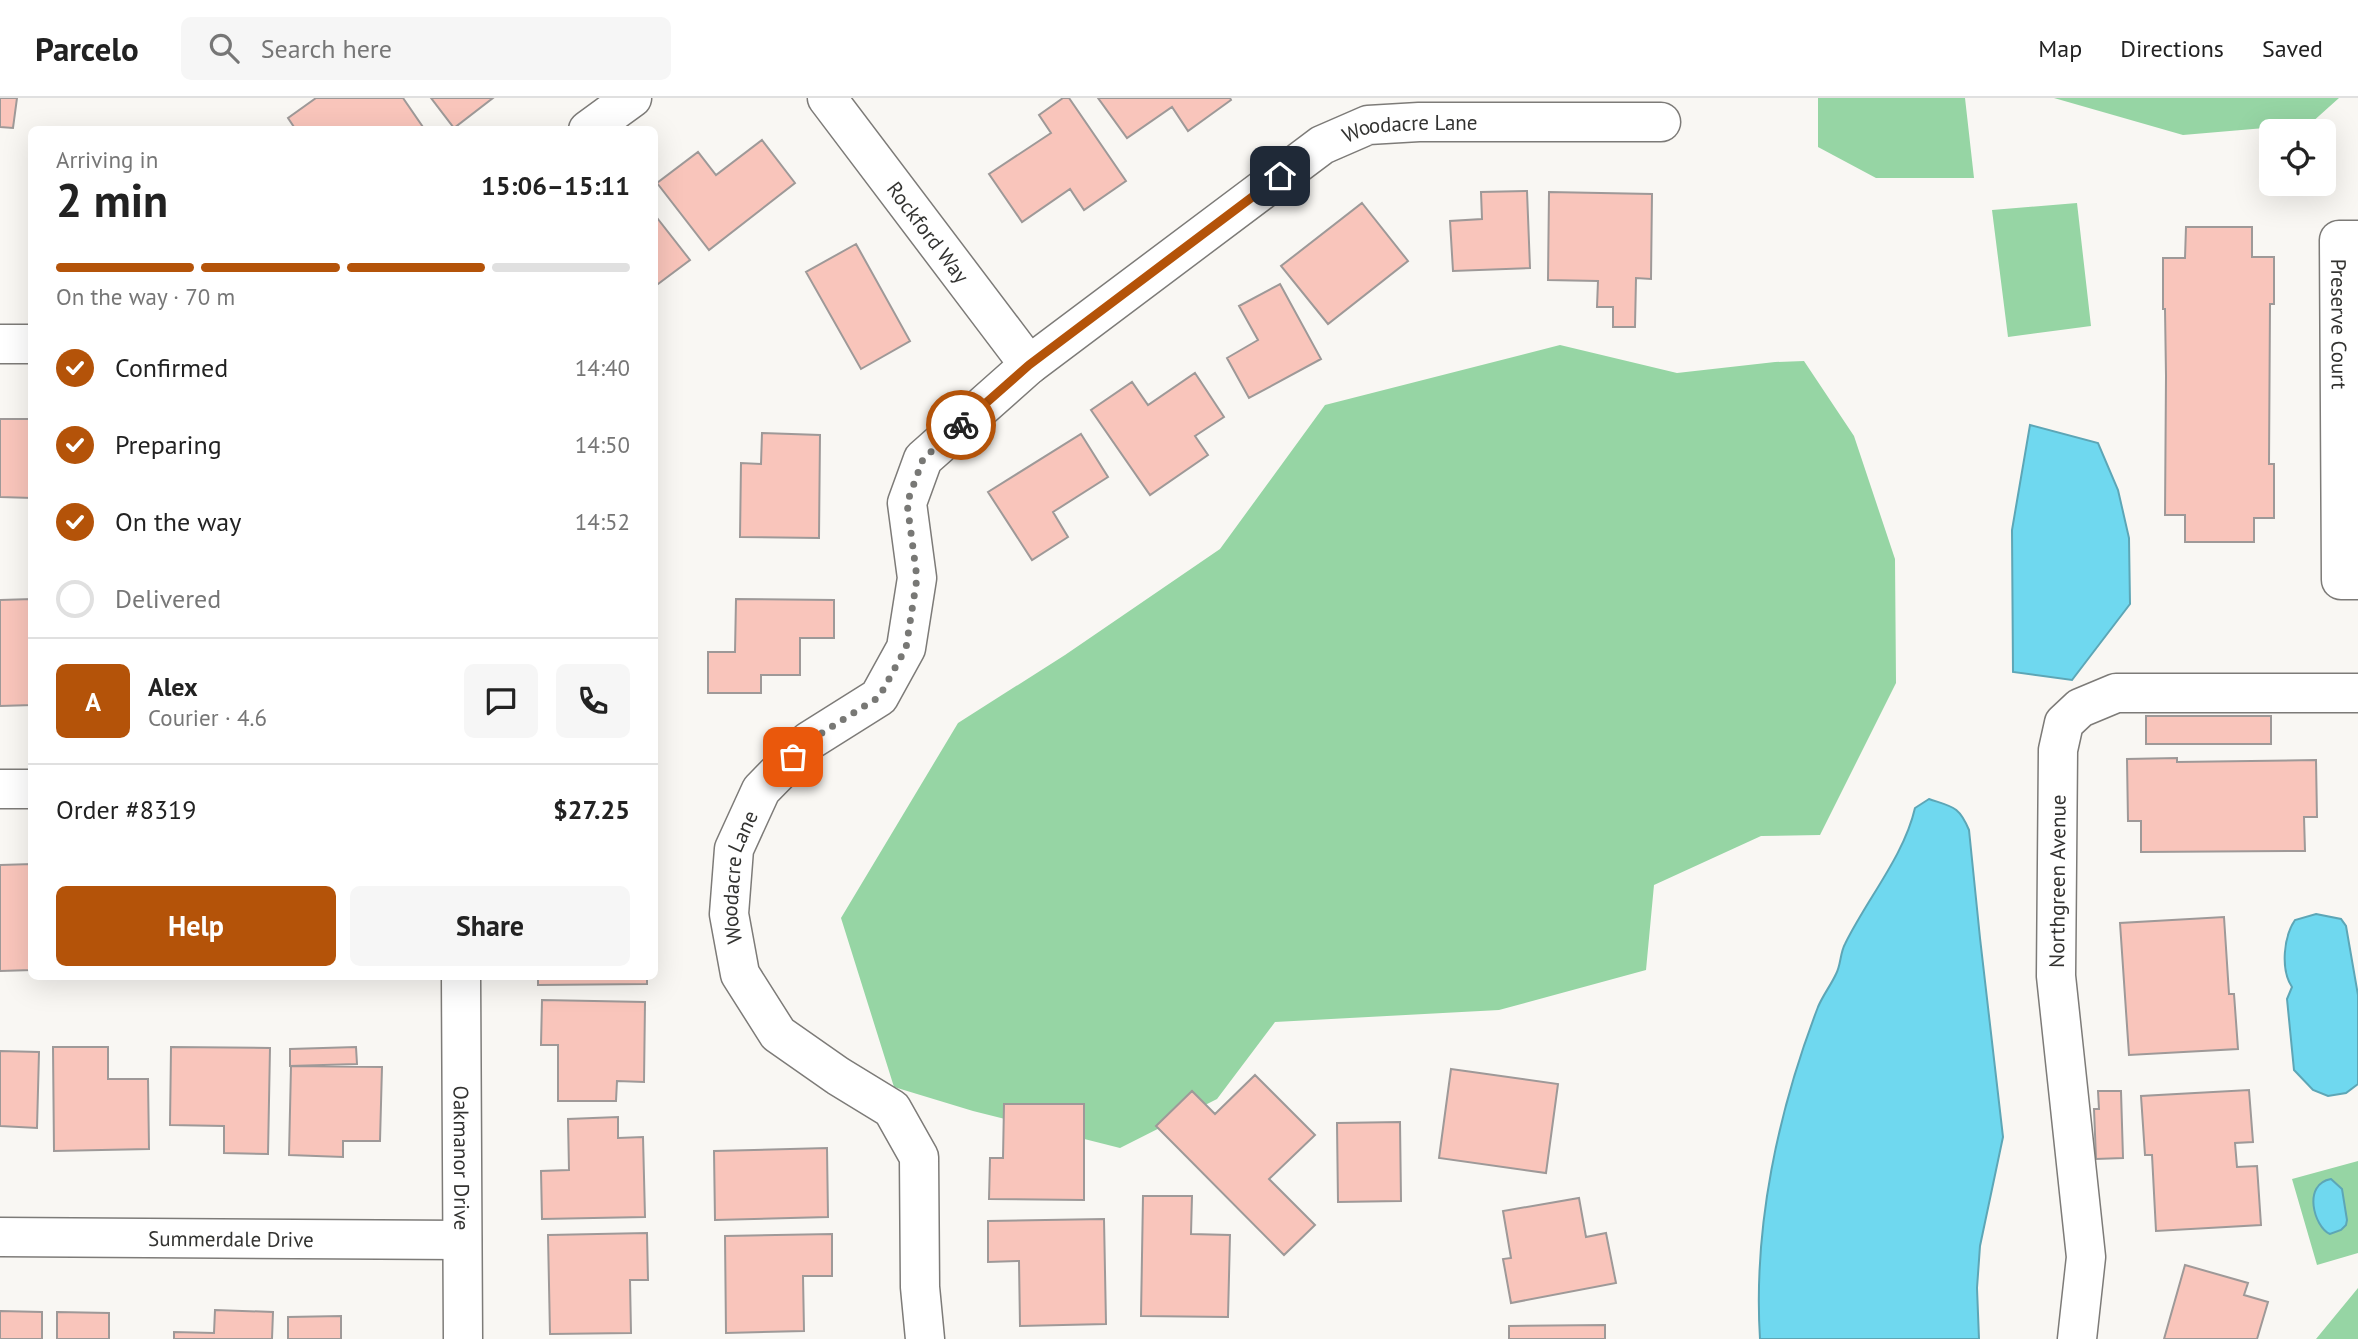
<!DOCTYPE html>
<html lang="en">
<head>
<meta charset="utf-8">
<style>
	body { margin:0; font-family:"PT Sans",sans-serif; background:#f6f6f6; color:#222; height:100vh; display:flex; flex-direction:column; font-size:26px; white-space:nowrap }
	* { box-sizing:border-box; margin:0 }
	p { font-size:23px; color:#767676 }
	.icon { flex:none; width:38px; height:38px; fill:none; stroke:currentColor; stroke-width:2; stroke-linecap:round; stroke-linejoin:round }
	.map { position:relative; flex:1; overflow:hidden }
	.sheet { position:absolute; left:28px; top:28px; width:630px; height:854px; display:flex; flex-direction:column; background:#fff; border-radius:10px; box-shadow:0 7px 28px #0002 }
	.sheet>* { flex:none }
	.buttons { position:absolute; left:2259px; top:21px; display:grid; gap:14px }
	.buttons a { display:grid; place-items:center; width:77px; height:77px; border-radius:10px; background:#fff; box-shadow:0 7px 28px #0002; font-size:35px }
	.pin { position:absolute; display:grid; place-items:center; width:60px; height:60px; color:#fff; margin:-30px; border-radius:14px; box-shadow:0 4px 10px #0006 }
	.courier { position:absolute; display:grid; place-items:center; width:70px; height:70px; margin:-35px; border:5px solid #b45309; border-radius:50%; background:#fff; color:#222; box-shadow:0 2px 9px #0007 }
	.overview em { font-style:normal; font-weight:700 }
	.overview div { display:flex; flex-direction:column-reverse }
	.overview { display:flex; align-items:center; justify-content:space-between; height:119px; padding:0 28px }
	h1 { font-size:46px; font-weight:700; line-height:52px }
	.bar { display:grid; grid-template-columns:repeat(4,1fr); gap:10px 7px; align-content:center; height:84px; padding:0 28px }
	.bar i { height:9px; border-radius:5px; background:#e0e0e0 }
	.bar .active { background:#b45309 }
	.bar p { grid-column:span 4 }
	.line { display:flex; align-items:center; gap:18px; padding:0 28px; border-top:2px solid #e0e0e0 }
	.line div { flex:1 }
	.round { display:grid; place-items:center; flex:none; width:74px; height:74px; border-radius:10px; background:#f6f6f6 }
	ol { padding:0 28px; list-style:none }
	li { display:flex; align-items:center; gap:21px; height:77px }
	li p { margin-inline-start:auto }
	li .icon { padding:7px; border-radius:50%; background:#b45309; color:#fff; stroke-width:4 }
	li:last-child { color:#767676 }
	li i { width:38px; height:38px; border:4px solid #e0e0e0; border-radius:50% }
	.cta { display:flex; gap:14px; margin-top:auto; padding:14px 28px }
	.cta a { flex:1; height:80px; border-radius:10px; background:#b45309; color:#fff; font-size:28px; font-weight:700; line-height:80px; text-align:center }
	.cta a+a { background:#f6f6f6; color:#222 }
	header { display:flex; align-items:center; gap:42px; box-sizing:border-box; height:98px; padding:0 35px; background:#fff; border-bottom:2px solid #e0e0e0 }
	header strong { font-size:33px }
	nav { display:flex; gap:38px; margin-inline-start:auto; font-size:24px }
	.search { width:490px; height:63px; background:#f6f6f6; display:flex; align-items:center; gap:18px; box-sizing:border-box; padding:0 24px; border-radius:10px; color:#767676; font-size:26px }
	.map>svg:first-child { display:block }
</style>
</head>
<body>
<header>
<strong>Parcelo</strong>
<div class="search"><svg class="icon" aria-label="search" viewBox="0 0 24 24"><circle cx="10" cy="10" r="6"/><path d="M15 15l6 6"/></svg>Search here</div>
<nav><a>Map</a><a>Directions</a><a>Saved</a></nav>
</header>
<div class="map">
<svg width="2358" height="1241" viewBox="0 0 2358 1241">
	<rect width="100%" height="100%" fill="#f9f7f3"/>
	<path fill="#96d5a4" d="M 1818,0 L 1965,0 L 1974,80 L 1876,80 L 1818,49 Z
		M 2054,0 L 2339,0 L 2310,26 L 2183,37 Z
		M 2077,105 L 2091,228 L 2008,239 L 1992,112 Z
		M 1560,247 L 1677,275 L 1775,264 L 1804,263 L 1854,338 L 1895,461 L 1896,585 L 1820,737 L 1761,738 L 1654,787 L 1646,872 L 1499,912 L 1275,924 L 1217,1001 L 1120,1050 L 973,1013 L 894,989 L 841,820 L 958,625 L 1065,557 L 1220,451 L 1325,307 Z
		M 2358,1063 L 2358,1155 L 2317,1167 L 2292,1081 Z
		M 2358,1190 L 2358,1241 L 2316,1241 Z"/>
	<path fill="#6fd8ef" stroke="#5da6b6" stroke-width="2" d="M 2030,327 L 2098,345 L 2118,392 L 2129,440 L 2130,506 L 2072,582 L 2013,574 L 2012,432 Z
		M 1929,701 C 1953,709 1959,708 1969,732 L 1980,840 L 2003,1039 L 1980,1148 L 1977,1190 L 1979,1241 L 1760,1241 C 1753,1129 1778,1013 1818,909 C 1823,897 1831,887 1836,876 C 1841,867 1840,855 1845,846 C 1867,801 1904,758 1915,710 Z
		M 2316,816 L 2341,821 L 2346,828 L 2358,897 L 2358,986 L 2346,995 L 2328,998 L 2313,992 L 2294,972 L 2287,901 L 2292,889 C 2280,871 2284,838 2295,822 Z
		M 2331,1081 L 2342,1091 L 2347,1122 L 2346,1127 L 2341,1132 L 2330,1136 C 2314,1129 2302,1086 2331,1081 Z"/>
	<path fill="#f9c5bb" stroke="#9e9998" stroke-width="2" d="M 0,0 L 17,0 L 13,30 L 0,29 Z
		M 316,0 L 403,0 L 425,32 L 296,32 L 288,20 Z
		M 431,0 L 493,0 L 454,30 Z
		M 1063,0 L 1069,0 L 1126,83 L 1084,112 L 1070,91 L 1022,124 L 989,76 L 1051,35 L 1039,17 Z
		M 1098,0 L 1230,0 L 1231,2 L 1188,33 L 1172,9 L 1127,40 Z
		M 762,42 L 795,85 L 709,152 L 657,85 L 698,54 L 716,77 Z
		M 1527,93 L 1530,170 L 1453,173 L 1450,123 L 1482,121 L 1481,94 Z
		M 1549,94 L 1652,96 L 1651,181 L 1636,180 L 1635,229 L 1613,229 L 1613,209 L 1597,209 L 1598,183 L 1548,182 Z
		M 1362,105 L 1408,163 L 1328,226 L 1281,168 Z
		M 654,116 L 690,162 L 654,189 Z
		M 2186,129 L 2252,129 L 2252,159 L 2274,159 L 2274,206 L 2270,206 L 2269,366 L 2274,366 L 2274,420 L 2254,420 L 2254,444 L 2185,444 L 2185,417 L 2165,417 L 2166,278 L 2165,211 L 2163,211 L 2163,160 L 2185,160 Z
		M 856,146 L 910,243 L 861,271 L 806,174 Z
		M 1280,186 L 1321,261 L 1249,300 L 1227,260 L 1258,242 L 1239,208 Z
		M 1195,275 L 1224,319 L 1195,338 L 1208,357 L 1150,397 L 1091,312 L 1132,284 L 1148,307 Z
		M 0,321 L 32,321 L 32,400 L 0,399 Z
		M 762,335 L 820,337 L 819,440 L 740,439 L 741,365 L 761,366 Z
		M 1081,336 L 1108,379 L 1053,414 L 1068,439 L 1032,462 L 988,394 Z
		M 32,501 L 32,607 L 0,608 L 0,502 Z
		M 736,501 L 834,502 L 834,540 L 800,540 L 800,577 L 761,577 L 761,595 L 708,595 L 708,554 L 735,554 Z
		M 2146,618 L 2271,618 L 2271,646 L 2146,646 Z
		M 2177,660 L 2177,664 L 2316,662 L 2317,719 L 2304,719 L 2305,753 L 2141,754 L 2141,723 L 2128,723 L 2127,661 Z
		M 32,766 L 32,872 L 0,873 L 0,767 Z
		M 2224,819 L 2229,896 L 2234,896 L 2238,951 L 2129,957 L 2120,825 Z
		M 538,878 L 647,878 L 647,886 L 538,887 Z
		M 542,902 L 645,904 L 644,984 L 617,983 L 616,1003 L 558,1003 L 558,947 L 541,947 Z
		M 53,949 L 108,949 L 108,981 L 148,981 L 149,1051 L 54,1053 Z
		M 171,949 L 270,950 L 268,1056 L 224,1055 L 224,1028 L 170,1027 Z
		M 356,949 L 357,966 L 290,968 L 290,951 Z
		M 0,953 L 39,954 L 37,1030 L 0,1028 Z
		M 291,968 L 382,969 L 380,1043 L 343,1043 L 343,1059 L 289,1057 Z
		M 1451,971 L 1558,986 L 1546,1075 L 1439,1060 Z
		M 1255,977 L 1315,1037 L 1269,1081 L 1315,1127 L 1284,1157 L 1156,1028 L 1192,993 L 1215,1016 Z
		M 2249,992 L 2253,1044 L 2235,1045 L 2237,1069 L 2257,1068 L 2261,1127 L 2156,1133 L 2152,1057 L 2145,1057 L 2141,998 Z
		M 2098,993 L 2121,993 L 2123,1060 L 2096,1061 L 2094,1011 L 2099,1011 Z
		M 1004,1006 L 1084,1006 L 1084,1102 L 989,1101 L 990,1060 L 1003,1060 Z
		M 618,1019 L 618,1040 L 643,1039 L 645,1119 L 542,1121 L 541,1073 L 569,1072 L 568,1021 Z
		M 1400,1024 L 1401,1103 L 1338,1104 L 1337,1025 Z
		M 827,1050 L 828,1119 L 715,1122 L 714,1053 Z
		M 1143,1098 L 1192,1098 L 1191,1136 L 1230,1137 L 1228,1219 L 1141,1218 Z
		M 1579,1100 L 1586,1139 L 1606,1135 L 1616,1185 L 1511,1205 L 1503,1161 L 1511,1160 L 1503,1113 Z
		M 1104,1121 L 1106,1226 L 1020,1228 L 1019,1163 L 988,1164 L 988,1123 Z
		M 647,1135 L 648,1182 L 630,1182 L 631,1235 L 550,1236 L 548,1137 Z
		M 832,1136 L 832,1178 L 803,1178 L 804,1233 L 726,1235 L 725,1138 Z
		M 2185,1167 L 2248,1185 L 2244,1197 L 2268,1204 L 2257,1241 L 2164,1241 Z
		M 215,1212 L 273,1214 L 272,1241 L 174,1241 L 174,1234 L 214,1235 Z
		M 0,1213 L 42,1214 L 42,1241 L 0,1241 Z
		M 57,1214 L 109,1215 L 109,1241 L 57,1241 Z
		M 341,1218 L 341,1241 L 288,1241 L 288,1219 Z
		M 1605,1227 L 1605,1241 L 1509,1241 L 1509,1228 Z"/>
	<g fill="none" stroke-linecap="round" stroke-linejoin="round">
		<g stroke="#7d7b78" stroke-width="41">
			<g id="minor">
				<path id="s1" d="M 827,0 L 1029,267"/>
				<path d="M 588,32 L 632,0"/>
				<path id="s2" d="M 2358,142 L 2339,142 L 2341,482 L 2358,482"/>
				<path d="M 0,246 L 32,246"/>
				<path d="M 0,691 L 32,691"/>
				<path id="s3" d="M 461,878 L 463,1241"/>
				<path id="s4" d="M 0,1139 L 462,1142"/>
				<path id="s5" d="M 925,1241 L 920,1189 L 919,1059 L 892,1011 L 838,978 L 778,936 L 740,876 L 729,816 L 734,751 L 761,692 L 809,643 L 879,599 L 906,550 L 917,480 L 907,405 L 923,361 L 1029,267 L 1322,47 L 1368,27 L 1419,24 L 1661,24"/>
				<path id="s6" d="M 2077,1241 L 2086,1159 L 2056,878 L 2058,652 L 2064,625 L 2080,610 L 2116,595 L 2358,595"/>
			</g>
		</g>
		<use href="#minor" stroke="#fff" stroke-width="38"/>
	</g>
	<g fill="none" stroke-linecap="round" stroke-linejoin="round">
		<path stroke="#787875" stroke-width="7" stroke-dasharray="0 12.6" d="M 793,659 L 809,643 L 879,599 L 906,550 L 917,480 L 907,405 L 923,361 L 961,327"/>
		<path stroke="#b45309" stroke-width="9" d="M 961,327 L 1029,267 L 1280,78"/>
	</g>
	<g text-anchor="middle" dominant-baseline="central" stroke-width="5" stroke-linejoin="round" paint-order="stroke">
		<g font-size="21" fill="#333331" stroke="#fff">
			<text stroke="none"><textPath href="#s5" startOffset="1636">Woodacre Lane</textPath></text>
			<text stroke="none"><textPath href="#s1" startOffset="168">Rockford Way</textPath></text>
			<text stroke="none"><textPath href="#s2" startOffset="103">Preserve Court</textPath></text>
			<text stroke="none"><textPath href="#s5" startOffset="544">Woodacre Lane</textPath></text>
			<text stroke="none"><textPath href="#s6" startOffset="460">Northgreen Avenue</textPath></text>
			<text stroke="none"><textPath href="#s3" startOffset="182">Oakmanor Drive</textPath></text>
			<text stroke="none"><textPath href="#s4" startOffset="231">Summerdale Drive</textPath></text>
		</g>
	</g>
</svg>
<div class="buttons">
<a><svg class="icon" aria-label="locate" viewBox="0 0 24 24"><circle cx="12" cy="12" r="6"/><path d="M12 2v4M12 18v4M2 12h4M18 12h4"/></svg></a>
</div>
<div class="pin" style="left:793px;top:659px;background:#ea580c"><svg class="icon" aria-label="bag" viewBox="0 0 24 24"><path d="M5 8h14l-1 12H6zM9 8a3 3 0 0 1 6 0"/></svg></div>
<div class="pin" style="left:1280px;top:78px;background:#1f2937"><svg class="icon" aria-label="home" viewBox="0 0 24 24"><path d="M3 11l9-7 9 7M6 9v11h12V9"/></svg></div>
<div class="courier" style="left:961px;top:327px"><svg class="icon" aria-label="bike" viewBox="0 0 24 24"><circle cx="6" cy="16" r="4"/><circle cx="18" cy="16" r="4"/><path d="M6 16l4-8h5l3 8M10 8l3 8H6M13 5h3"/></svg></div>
<section class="sheet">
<div class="overview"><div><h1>2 min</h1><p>Arriving in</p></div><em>15:06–15:11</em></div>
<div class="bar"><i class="active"></i><i class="active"></i><i class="active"></i><i></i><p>On the way · 70 m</p></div>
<ol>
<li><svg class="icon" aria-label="check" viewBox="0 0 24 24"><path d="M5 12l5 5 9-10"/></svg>Confirmed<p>14:40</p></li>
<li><svg class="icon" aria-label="check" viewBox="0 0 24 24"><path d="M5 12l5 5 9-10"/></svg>Preparing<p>14:50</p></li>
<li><svg class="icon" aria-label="check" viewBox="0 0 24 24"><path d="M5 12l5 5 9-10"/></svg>On the way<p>14:52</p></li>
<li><i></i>Delivered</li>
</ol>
<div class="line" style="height:126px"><b class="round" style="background:#b45309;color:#fff">A</b><div><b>Alex</b><p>Courier · 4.6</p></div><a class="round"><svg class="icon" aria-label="chat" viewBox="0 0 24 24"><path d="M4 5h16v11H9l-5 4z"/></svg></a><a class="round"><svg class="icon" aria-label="phone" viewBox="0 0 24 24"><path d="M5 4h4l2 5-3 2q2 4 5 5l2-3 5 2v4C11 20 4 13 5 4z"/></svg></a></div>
<div class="line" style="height:91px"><div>Order #8319</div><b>$27.25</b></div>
<div class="cta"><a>Help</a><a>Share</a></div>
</section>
</div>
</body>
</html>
